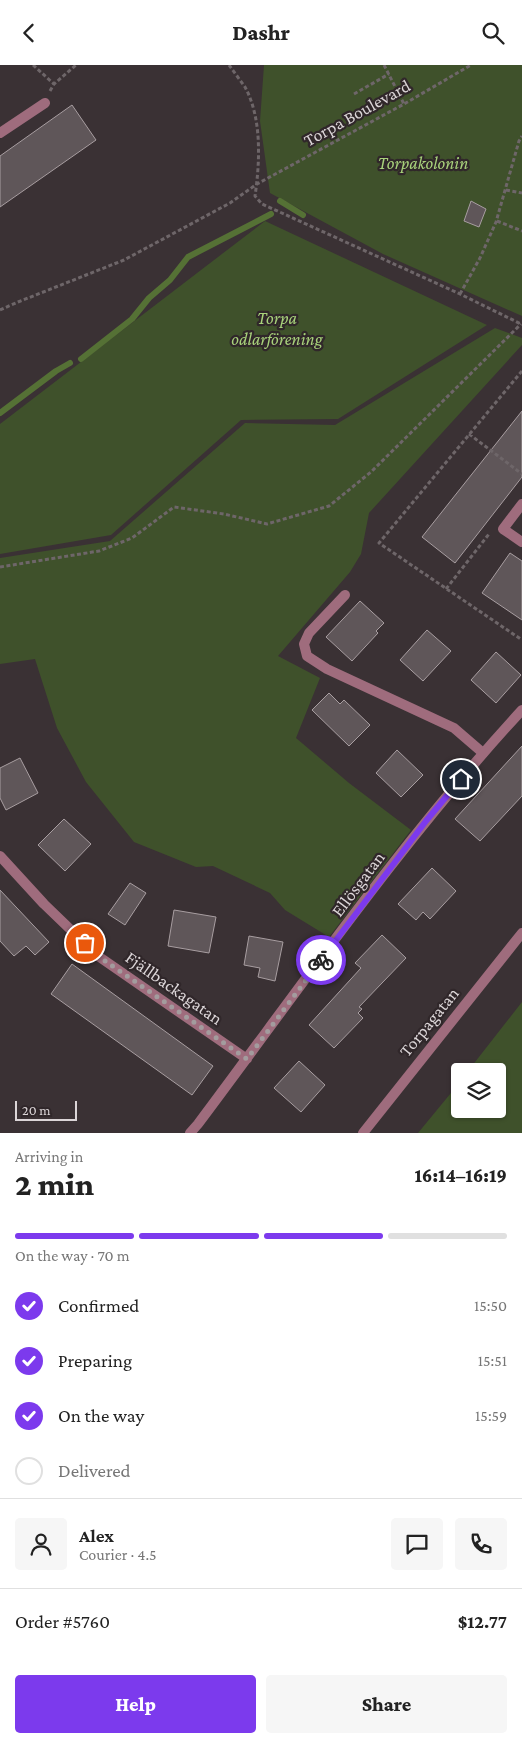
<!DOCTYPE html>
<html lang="en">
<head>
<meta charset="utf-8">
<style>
	body { margin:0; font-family:"Crimson Pro",serif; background:#f6f6f6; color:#222; height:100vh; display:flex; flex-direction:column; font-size:19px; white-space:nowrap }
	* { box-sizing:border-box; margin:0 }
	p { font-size:16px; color:#767676 }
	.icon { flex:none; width:28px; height:28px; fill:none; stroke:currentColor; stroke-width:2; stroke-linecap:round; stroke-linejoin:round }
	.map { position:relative; height:1068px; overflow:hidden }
	.side { display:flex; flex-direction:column; background:#fff; flex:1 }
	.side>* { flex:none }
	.buttons { position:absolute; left:451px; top:998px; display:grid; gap:10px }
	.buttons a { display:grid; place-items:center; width:55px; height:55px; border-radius:5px; background:#fff; box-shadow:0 1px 4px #0004; font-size:25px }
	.scale { position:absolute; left:15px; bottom:12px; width:62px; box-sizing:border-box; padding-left:5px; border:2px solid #dbd5d7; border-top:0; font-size:14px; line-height:18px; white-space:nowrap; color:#dbd5d7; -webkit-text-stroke:4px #30272a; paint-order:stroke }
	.pin { position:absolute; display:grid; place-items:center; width:42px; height:42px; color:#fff; margin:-21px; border:2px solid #fff; border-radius:50%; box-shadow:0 1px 5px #0007 }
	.courier { position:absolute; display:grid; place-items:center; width:50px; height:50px; margin:-25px; border:4px solid #7c3aed; border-radius:50%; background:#fff; color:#222; box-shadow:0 1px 6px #0007 }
	.headline em { font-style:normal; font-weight:800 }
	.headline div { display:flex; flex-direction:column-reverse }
	.headline { display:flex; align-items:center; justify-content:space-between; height:85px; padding:0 15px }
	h1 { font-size:32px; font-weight:800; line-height:38px }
	.bar { display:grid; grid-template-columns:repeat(4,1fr); gap:8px 5px; align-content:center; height:60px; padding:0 15px }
	.bar i { height:6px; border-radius:4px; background:#e0e0e0 }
	.bar .current { background:#7c3aed }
	.bar p { grid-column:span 4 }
	.line { display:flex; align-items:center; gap:12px; padding:0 15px; border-top:1px solid #e0e0e0 }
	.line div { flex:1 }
	.round { display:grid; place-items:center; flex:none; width:52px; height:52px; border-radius:5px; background:#f6f6f6 }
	ol { padding:0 15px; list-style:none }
	li { display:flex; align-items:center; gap:15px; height:55px }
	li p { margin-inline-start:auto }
	li .icon { padding:5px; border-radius:50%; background:#7c3aed; color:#fff; stroke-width:4 }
	li:last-child { color:#767676 }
	li i { width:28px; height:28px; border:2px solid #e0e0e0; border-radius:50% }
	.primary-button { display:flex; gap:10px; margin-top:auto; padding:10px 15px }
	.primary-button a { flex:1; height:58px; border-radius:5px; background:#7c3aed; color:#fff; font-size:20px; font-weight:800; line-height:58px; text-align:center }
	.primary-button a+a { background:#f6f6f6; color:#222 }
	header { display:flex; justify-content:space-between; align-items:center; height:65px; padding:0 15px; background:#fff; font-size:22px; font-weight:800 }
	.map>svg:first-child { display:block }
</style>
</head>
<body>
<header><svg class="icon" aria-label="back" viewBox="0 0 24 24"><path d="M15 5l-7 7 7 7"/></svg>Dashr<svg class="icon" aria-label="search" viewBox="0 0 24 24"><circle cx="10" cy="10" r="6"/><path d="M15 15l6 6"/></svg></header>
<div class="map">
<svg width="522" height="1068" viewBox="0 0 522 1068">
	<rect width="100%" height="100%" fill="#3a3134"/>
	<path fill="#3f512b" d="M 264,0 L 522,0 L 522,251 L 383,189 L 270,128 L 260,56 Z
		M 265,156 L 487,260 L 338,354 L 241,355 L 111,470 L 0,489 L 0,359 Z
		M 495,263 L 522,273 L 522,280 L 369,448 L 361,489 L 350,507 L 278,591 L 320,613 L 296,673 L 349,718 L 411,765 L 329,872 L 285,845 L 270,828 L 213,801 L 196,802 L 134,777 L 86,717 L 57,663 L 35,594 L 0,599 L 0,493 L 110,476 L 245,358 L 335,360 Z
		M 522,937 L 522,1068 L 418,1068 L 460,1017 L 460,1044 L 498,1044 L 498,1006 L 468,1006 Z"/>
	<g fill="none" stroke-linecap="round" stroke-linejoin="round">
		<path stroke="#557135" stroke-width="6" d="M 280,136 L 303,150
			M 81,294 L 132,254 L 149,233 L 170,215 L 188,192 L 271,149
			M 0,348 L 56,306 L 70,298"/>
	</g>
	<path fill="#5f5659" stroke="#a89ea1" d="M 72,40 L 96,75 L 0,142 L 0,91 Z
		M 471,136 L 486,144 L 479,162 L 464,156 Z
		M 522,346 L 522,412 L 455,498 L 422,472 Z
		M 510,488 L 522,496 L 522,555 L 482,528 Z
		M 360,536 L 384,558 L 376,566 L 378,568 L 352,596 L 326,572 Z
		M 427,565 L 451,586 L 423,616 L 400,595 Z
		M 496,587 L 521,610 L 496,638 L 471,615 Z
		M 329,628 L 340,639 L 344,635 L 370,660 L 349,681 L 312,645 Z
		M 522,681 L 522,731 L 480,776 L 455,754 Z
		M 397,685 L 423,710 L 401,732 L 376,708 Z
		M 20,693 L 38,728 L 6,745 L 0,733 L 0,703 Z
		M 64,754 L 91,779 L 65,806 L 38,780 Z
		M 432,803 L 456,826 L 430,854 L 423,847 L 416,855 L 398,839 Z
		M 130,818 L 146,828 L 125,860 L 108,849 Z
		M 0,825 L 49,877 L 35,890 L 26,881 L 14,891 L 0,876 Z
		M 174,845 L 216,852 L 209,888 L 168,881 Z
		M 382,870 L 406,893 L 359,942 L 362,944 L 358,948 L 363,953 L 334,983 L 309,960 L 361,903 L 355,898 Z
		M 249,871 L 283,877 L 275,916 L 258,912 L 260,903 L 244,900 Z
		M 72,899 L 213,1001 L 192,1030 L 51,929 Z
		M 299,996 L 325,1020 L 301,1047 L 274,1023 Z"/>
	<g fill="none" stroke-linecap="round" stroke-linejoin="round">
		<path stroke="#6e6669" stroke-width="3" stroke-dasharray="4 2.5" stroke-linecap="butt" d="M 33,0 L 54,19
			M 229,0 C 234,7 240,15 245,22 C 262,53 260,97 255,131 L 262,139 L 460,229 L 521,259
			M 384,0 L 404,39
			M 50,26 L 54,19 L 76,0
			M 354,29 L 389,9
			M 506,125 L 522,128
			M 497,156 L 522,166
			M 460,229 L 480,193 L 496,157 L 519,76 L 522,71
			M 0,245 L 18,237 L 124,195 L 230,138 L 257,119 L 404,39 L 471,0
			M 522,306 L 379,478 L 522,575
			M 469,369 L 522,409
			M 0,502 L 99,486 L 132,473 L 174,442 L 224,449 L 267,459 L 329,441 L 371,407 L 521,259
			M 446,524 L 489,469"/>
		<path stroke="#9f6c7d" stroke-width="10" d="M 0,68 L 45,38
			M 345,530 L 309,568 L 304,579 L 307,591 L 327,604 L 454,663 L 483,688"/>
		<path stroke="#9f6c7d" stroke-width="10" d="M 522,439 L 503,464 L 522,477
			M 0,791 L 44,839 L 98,891 L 247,994
			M 190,1068 L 198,1059 C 303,919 403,774 522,645
			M 363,1068 L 522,868"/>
	</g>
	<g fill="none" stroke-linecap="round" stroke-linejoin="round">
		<path stroke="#a39c9e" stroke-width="5" stroke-dasharray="0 9" d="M 85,878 L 98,891 L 247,994 L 321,895"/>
		<path stroke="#7c3aed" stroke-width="6" d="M 321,895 L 426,756 L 461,714"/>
	</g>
	<g text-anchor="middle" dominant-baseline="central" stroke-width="4.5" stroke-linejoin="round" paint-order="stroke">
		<g font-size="18" fill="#dbd5d7" stroke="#30272a">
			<text transform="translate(357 48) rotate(-29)">Torpa Boulevard</text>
			<text transform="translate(358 819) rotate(-53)">Ellösgatan</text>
			<text transform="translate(174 923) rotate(35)">Fjällbackagatan</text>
			<text transform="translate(429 957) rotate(-51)">Torpagatan</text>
		</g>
		<g font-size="18" font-style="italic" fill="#a8d27b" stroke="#30272a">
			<text x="423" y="98">Torpakolonin</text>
			<text x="277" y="253">Torpa<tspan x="277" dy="21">odlarförening</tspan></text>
		</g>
	</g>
</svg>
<div class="buttons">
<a><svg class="icon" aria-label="layers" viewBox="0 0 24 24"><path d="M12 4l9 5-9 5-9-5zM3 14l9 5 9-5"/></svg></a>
</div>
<div class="scale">20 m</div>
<div class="pin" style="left:85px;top:878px;background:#ea580c"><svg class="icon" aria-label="bag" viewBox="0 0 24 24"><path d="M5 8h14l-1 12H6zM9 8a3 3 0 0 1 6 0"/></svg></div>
<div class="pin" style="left:461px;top:714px;background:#1f2937"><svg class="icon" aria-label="home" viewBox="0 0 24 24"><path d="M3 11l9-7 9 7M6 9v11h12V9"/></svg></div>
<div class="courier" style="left:321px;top:895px"><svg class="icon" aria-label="bike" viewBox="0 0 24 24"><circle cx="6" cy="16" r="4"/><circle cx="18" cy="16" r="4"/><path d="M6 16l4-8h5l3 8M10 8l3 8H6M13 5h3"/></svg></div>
</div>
<section class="side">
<div class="headline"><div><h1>2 min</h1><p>Arriving in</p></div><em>16:14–16:19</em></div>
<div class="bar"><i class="current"></i><i class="current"></i><i class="current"></i><i></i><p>On the way · 70 m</p></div>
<ol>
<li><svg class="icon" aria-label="check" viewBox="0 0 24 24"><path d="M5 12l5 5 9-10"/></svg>Confirmed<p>15:50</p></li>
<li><svg class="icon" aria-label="check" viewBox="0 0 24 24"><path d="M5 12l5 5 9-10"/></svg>Preparing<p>15:51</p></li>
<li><svg class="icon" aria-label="check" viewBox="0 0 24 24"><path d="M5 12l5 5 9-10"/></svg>On the way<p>15:59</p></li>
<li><i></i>Delivered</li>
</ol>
<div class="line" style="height:90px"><a class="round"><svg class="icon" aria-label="person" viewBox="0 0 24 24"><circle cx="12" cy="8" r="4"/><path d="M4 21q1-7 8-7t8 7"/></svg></a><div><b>Alex</b><p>Courier · 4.5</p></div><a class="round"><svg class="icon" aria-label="chat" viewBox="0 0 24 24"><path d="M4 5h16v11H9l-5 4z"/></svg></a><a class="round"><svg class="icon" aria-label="phone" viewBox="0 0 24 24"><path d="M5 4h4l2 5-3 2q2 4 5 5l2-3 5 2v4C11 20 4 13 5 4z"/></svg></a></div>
<div class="line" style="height:65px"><div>Order #5760</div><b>$12.77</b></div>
<div class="primary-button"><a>Help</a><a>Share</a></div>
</section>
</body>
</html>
